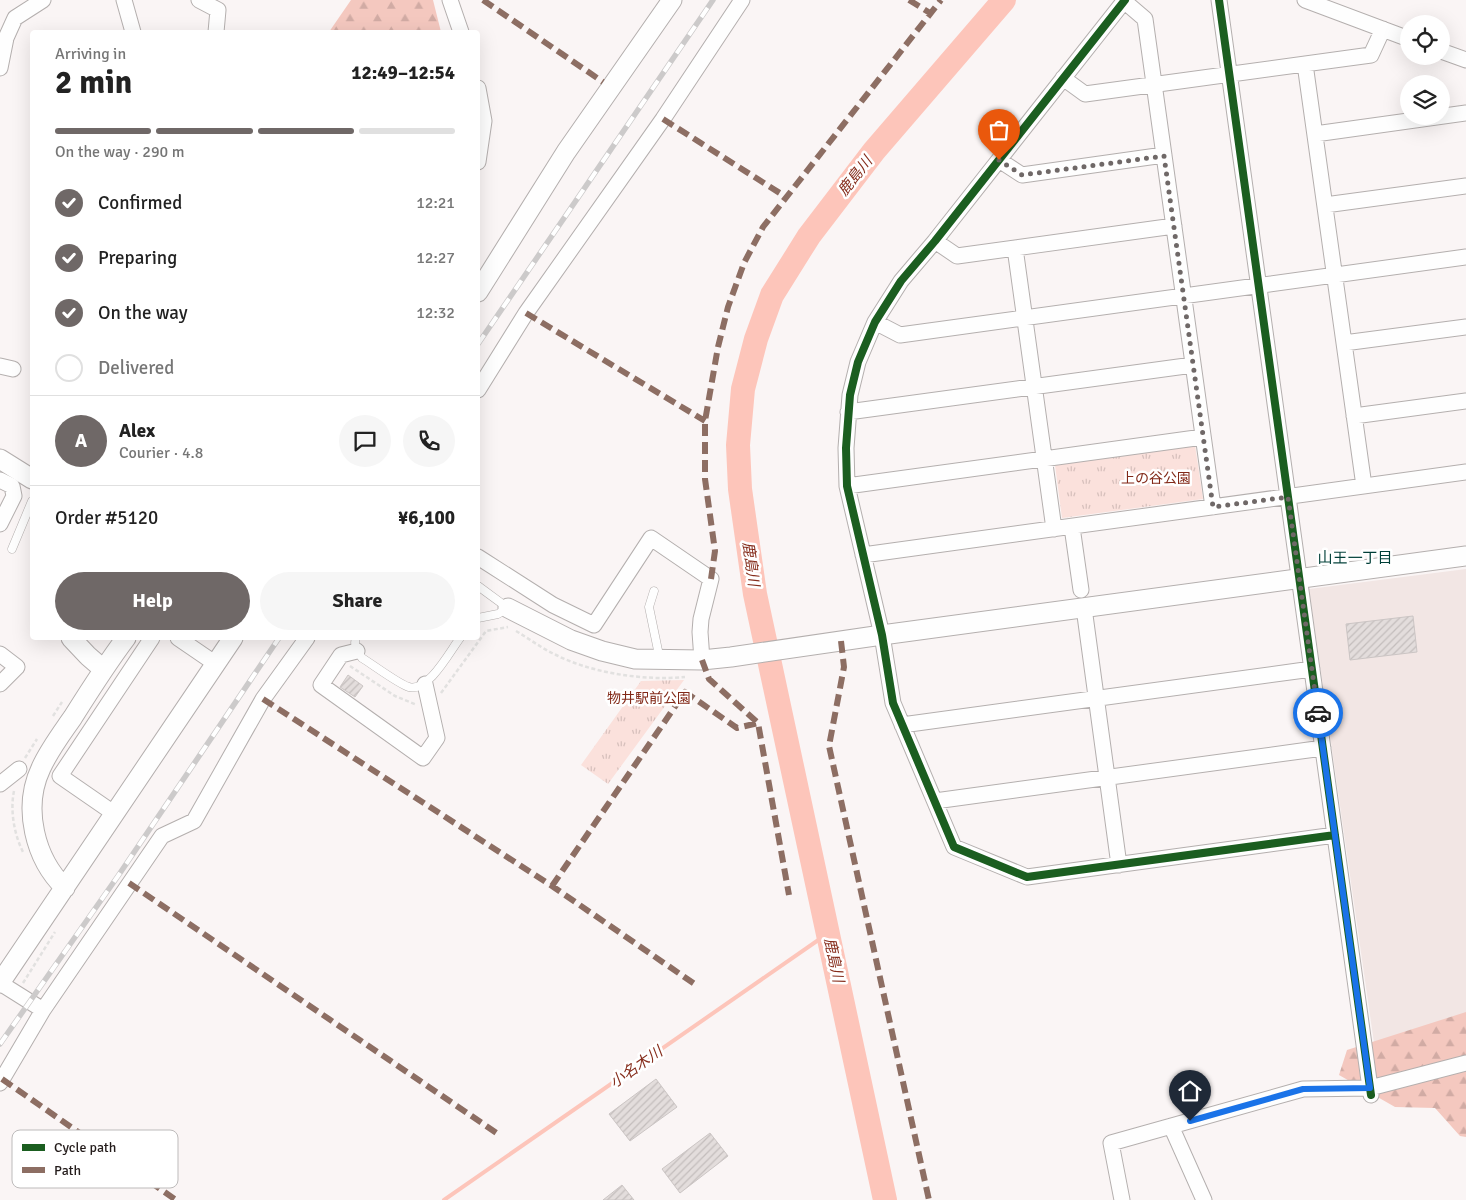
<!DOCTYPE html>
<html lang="en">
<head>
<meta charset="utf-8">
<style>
	body { margin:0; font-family:Signika,"Noto Sans JP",sans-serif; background:#f6f6f6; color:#222; height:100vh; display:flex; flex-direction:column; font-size:19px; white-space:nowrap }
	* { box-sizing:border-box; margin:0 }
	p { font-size:16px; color:#767676 }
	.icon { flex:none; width:28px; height:28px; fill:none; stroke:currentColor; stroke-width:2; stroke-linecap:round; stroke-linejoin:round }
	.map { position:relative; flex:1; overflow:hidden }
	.panel { position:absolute; left:30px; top:30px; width:450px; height:610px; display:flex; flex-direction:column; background:#fff; border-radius:5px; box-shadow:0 5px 20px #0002 }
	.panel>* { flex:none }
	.fabs { position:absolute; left:1400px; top:15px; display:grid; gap:10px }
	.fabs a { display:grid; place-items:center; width:50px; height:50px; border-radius:50%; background:#fff; box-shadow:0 5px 20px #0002; font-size:25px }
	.pin { position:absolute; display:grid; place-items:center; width:42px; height:42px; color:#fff; margin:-51px -21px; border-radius:50% 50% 50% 0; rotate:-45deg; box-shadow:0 0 5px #0007 }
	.pin .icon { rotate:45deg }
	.courier { position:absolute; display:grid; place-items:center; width:50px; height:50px; margin:-25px; border:4px solid #1a73e8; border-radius:50%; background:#fff; color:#222; box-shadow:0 1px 6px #0007 }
	.summary em { font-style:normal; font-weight:700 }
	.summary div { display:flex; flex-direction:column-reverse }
	.summary { display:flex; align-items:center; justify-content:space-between; height:85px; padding:0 25px }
	h1 { font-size:32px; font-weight:700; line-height:38px }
	.bar { display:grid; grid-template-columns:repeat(4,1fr); gap:8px 5px; align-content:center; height:60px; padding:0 25px }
	.bar i { height:6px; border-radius:4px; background:#e0e0e0 }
	.bar .on { background:#6f6867 }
	.bar p { grid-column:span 4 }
	.line { display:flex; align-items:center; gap:12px; padding:0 25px; border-top:1px solid #e0e0e0 }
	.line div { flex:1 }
	.round { display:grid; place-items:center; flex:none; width:52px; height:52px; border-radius:26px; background:#f6f6f6 }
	ol { padding:0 25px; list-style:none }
	li { display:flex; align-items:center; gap:15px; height:55px }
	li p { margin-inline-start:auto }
	li .icon { padding:5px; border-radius:50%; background:#6f6867; color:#fff; stroke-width:4 }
	li:last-child { color:#767676 }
	li i { width:28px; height:28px; border:2px solid #e0e0e0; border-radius:50% }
	.button { display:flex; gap:10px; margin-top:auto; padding:10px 25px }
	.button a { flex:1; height:58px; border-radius:30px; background:#6f6867; color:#fff; font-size:20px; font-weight:700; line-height:58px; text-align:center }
	.button a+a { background:#f6f6f6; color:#222 }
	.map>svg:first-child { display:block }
</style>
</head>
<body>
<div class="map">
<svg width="1466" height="1200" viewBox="0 0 1466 1200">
	<defs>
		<pattern id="grass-tufts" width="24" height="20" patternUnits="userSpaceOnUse" patternTransform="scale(1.25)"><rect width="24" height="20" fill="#fbe1dc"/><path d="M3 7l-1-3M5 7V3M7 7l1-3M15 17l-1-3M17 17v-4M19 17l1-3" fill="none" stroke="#d7c0bc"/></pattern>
		<pattern id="forest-firs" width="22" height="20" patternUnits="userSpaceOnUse" patternTransform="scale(1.25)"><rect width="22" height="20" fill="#f4c8bf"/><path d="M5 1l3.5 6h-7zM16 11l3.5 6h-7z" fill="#d1aba4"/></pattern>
		<pattern id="building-hatch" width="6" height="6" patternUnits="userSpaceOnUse" patternTransform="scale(1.25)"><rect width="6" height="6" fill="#e3dddc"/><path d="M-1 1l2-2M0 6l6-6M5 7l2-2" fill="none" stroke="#c3bdbc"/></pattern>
	</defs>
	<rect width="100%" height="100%" fill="#faf5f5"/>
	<path fill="#f2e6e4" d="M 1466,569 L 1466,1037 L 1377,1064 L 1309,589 Z"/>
	<path fill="url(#grass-tufts)" d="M 1195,445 L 1203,499 L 1062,518 L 1055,465 Z
		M 684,680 L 608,784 L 581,765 L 641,681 Z"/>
	<path fill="url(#forest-firs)" d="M 351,0 L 433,0 L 441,32 L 329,32 Z
		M 1466,1012 L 1466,1137 L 1460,1136 L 1435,1108 L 1395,1107 L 1339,1075 L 1347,1050 Z"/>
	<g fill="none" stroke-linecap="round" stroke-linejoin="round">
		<path stroke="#fdc5ba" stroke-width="4" d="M 444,1200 L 827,934"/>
		<path stroke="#fdc5ba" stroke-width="24" d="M 885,1200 L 755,594 L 740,489 L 738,445 L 743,389 L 756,339 L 772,295 L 809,236 L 874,151 L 1004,0"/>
	</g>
	<path fill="url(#building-hatch)" stroke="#cbc5c4" d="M 1413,616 L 1417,652 L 1350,660 L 1346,624 Z
		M 348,675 L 363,686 L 355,697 L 340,687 Z
		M 656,1079 L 677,1107 L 630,1141 L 609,1114 Z
		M 710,1133 L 728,1156 L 680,1193 L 662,1169 Z
		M 622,1185 L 634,1200 L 603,1200 Z"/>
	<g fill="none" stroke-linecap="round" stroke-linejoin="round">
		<g stroke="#b4afae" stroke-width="9">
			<path id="service" d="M 12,549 L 32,501
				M 478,586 L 508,608 L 498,614 L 478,618
				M 654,591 L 649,607 L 660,660
				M 356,638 C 353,645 358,652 362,658 C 372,664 400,685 409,687 C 428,693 450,651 460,638"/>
		</g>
		<g stroke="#b4afae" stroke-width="17">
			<path id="minor" d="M 124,0 L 133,32
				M 199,0 L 218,10 L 216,32
				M 450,0 L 461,32
				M 1125,0 L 935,241 L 901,281 L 875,322 L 858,362 L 850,395 L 846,448 L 847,486 L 882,635 L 893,703 L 954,847 L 1027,877 L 1335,835
				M 1219,0 L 1371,1095
				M 1305,0 L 1409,39
				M 1124,1 L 1145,19 L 1213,507
				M 1441,51 L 1466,60
				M 1305,64 L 1364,486
				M 0,68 L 6,38 L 15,18 L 43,0
				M 1063,78 L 1085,94 L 1371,55 L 1383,29
				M 478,88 L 484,121 L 478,162
				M 1315,134 L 1466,113
				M 999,160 L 1022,175 L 1164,155
				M 1325,205 L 1466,186
				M 935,241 L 957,256 L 1174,226
				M 1015,248 L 1054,529
				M 875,322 L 900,335 L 1466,257
				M 1344,343 L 1466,327
				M 0,366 L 13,369
				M 478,390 L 526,313 L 663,119 L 742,0
				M 848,412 L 1193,365
				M 1354,416 L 1466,401
				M 0,480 L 12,486 L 14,496 L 0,524
				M 847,486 L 1203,437
				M 1072,527 L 1081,590
				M 863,555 L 1466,472
				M 478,557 L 553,605 L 594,625 L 651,538 L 711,579 L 701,619 L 700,632 L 702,660
				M 1084,608 L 1119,865
				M 178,638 L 216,664
				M 357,651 L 341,655 L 321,685 L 423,758 L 437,738 L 425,684
				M 0,654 L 17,667 L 0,684
				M 902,725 L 1312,669
				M 0,784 L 19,769
				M 935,801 L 1323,748
				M 115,814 L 60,776 L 152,638
				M 0,983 L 43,1010
				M 0,1083 L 43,1010 L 162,836 L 194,821 L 263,699 L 307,638
				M 1171,1126 L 1204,1200
				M 1122,1200 L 1111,1143 L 1303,1089 L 1370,1088 L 1466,1063"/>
		</g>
		<g stroke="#b4afae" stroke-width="21">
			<path id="tertiary" d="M 478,292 L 566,152 L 672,0
				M 0,459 L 32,479
				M 508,608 L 571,640 L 602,651 L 635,659 L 702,660 L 731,657 L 882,635 L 1466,556
				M 71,638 L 88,656 L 103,669
				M 65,888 C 35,859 22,808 41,768 C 49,750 62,733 73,717 C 90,690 107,663 126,638
				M 0,983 L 233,638"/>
		</g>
		<path stroke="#e2e1e0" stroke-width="2.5" stroke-dasharray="4 2.5" stroke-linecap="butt" d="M 516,631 C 528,638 540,647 552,653 C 590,673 643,681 685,677
			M 350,666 L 395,696 L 417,705
			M 441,693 L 486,631 L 508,627
			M 53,716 L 62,702
			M 25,758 L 37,739
			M 14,791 C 10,810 14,834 23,852
			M 23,983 L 55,932"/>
		<use href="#service" stroke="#fefefe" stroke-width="8"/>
		<use href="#minor" stroke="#fefefe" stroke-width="15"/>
		<use href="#tertiary" stroke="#fefefe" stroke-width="19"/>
		<g stroke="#cccaca" stroke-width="5.5">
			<path id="rail" d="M 478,344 L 713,0
				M 0,1044 L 118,876 L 279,638"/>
		</g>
		<use href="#rail" stroke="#fff" stroke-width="4" stroke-dasharray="11" stroke-linecap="butt"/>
		<path stroke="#8d6e63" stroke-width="6" stroke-dasharray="12 6" stroke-linecap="butt" d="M 483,0 L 603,82
			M 909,0 L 930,13
			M 663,119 L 786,197
			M 526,313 L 705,421
			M 711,579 L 715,551 L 705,479 L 705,421 L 718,347 L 728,307 L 744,263 L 763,227 L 941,0
			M 841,641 L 844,667 L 829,746 L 929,1200
			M 702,660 L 709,679 L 758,723 L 789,895
			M 263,699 L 552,886 L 696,985
			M 129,883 L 498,1134
			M 552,886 L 685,692 L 737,728 L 758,723
			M 2,1079 L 176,1200"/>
		<g stroke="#fff" stroke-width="11">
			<path id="cycleway" d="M 1125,0 L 935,241 L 901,281 L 875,322 L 858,362 L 850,395 L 846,448 L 847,486 L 882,635 L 893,703 L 954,847 L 1027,877 L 1335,835
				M 1219,0 L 1371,1095"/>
		</g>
		<use href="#cycleway" stroke="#1b5e20" stroke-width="8"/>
	</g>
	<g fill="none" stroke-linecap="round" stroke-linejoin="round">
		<path stroke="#6f6867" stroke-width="5" stroke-dasharray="0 9" d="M 999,160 L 1022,175 L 1164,156 L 1213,507 L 1288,497 L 1318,713"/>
		<path stroke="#1a73e8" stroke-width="6" d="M 1190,1121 L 1303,1089 L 1370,1088 L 1318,713"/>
	</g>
	<g text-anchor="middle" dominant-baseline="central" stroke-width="5" stroke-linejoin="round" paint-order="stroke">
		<g font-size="14" fill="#822918" stroke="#fff">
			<text x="1156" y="478">上の谷公園</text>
			<text x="649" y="698">物井駅前公園</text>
		</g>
		<g font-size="15" font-style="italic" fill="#862d1c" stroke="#fff">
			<text transform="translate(855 176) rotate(-52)">鹿島川</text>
			<text transform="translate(751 564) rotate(82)">鹿島川</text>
			<text transform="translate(834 960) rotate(78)">鹿島川</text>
			<text transform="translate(636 1067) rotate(-35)">小名木川</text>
		</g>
		<g font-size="15" fill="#003f38" stroke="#fff">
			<text x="1355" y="558">山王一丁目</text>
		</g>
	</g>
	<rect x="12" y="1130" width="166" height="58" rx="8" fill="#fff" stroke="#bdbbbb" stroke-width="1"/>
	<rect x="22" y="1144" width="23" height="7" fill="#1b5e20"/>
	<rect x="22" y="1167" width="23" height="6" fill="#8d6e63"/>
	<g font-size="14" fill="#241c1b">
		<text x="54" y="1152">Cycle path</text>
		<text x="54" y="1175">Path</text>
	</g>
</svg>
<div class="fabs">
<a><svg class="icon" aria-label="locate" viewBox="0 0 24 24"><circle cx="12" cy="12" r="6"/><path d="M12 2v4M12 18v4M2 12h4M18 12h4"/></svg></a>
<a><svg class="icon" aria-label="layers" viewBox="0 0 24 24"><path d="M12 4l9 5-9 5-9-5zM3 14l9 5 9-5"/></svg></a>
</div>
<div class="pin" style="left:999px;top:160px;background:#ea580c"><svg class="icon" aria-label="bag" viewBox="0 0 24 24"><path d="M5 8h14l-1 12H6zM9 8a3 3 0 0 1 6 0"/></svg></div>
<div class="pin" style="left:1190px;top:1121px;background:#1f2937"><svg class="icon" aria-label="home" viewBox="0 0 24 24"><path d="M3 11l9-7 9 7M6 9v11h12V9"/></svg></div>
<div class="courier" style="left:1318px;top:713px"><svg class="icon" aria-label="car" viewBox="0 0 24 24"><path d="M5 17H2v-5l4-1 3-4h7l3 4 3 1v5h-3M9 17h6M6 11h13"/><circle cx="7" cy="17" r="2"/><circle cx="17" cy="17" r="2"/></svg></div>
<section class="panel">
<div class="summary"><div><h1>2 min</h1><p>Arriving in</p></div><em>12:49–12:54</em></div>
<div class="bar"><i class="on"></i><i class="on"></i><i class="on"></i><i></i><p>On the way · 290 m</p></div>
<ol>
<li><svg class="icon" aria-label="check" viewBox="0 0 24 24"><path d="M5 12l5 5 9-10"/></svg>Confirmed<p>12:21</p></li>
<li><svg class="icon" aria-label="check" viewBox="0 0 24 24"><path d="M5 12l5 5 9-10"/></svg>Preparing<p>12:27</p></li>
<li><svg class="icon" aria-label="check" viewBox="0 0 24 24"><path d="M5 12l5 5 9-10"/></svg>On the way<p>12:32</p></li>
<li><i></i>Delivered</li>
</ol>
<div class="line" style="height:90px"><b class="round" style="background:#6f6867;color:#fff">A</b><div><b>Alex</b><p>Courier · 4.8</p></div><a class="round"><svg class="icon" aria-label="chat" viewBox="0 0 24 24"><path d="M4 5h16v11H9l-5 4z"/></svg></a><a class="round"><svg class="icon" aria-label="phone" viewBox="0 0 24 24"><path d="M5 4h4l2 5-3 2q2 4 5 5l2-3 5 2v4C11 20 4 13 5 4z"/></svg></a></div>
<div class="line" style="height:65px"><div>Order #5120</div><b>¥6,100</b></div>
<div class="button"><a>Help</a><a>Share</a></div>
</section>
</div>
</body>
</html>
